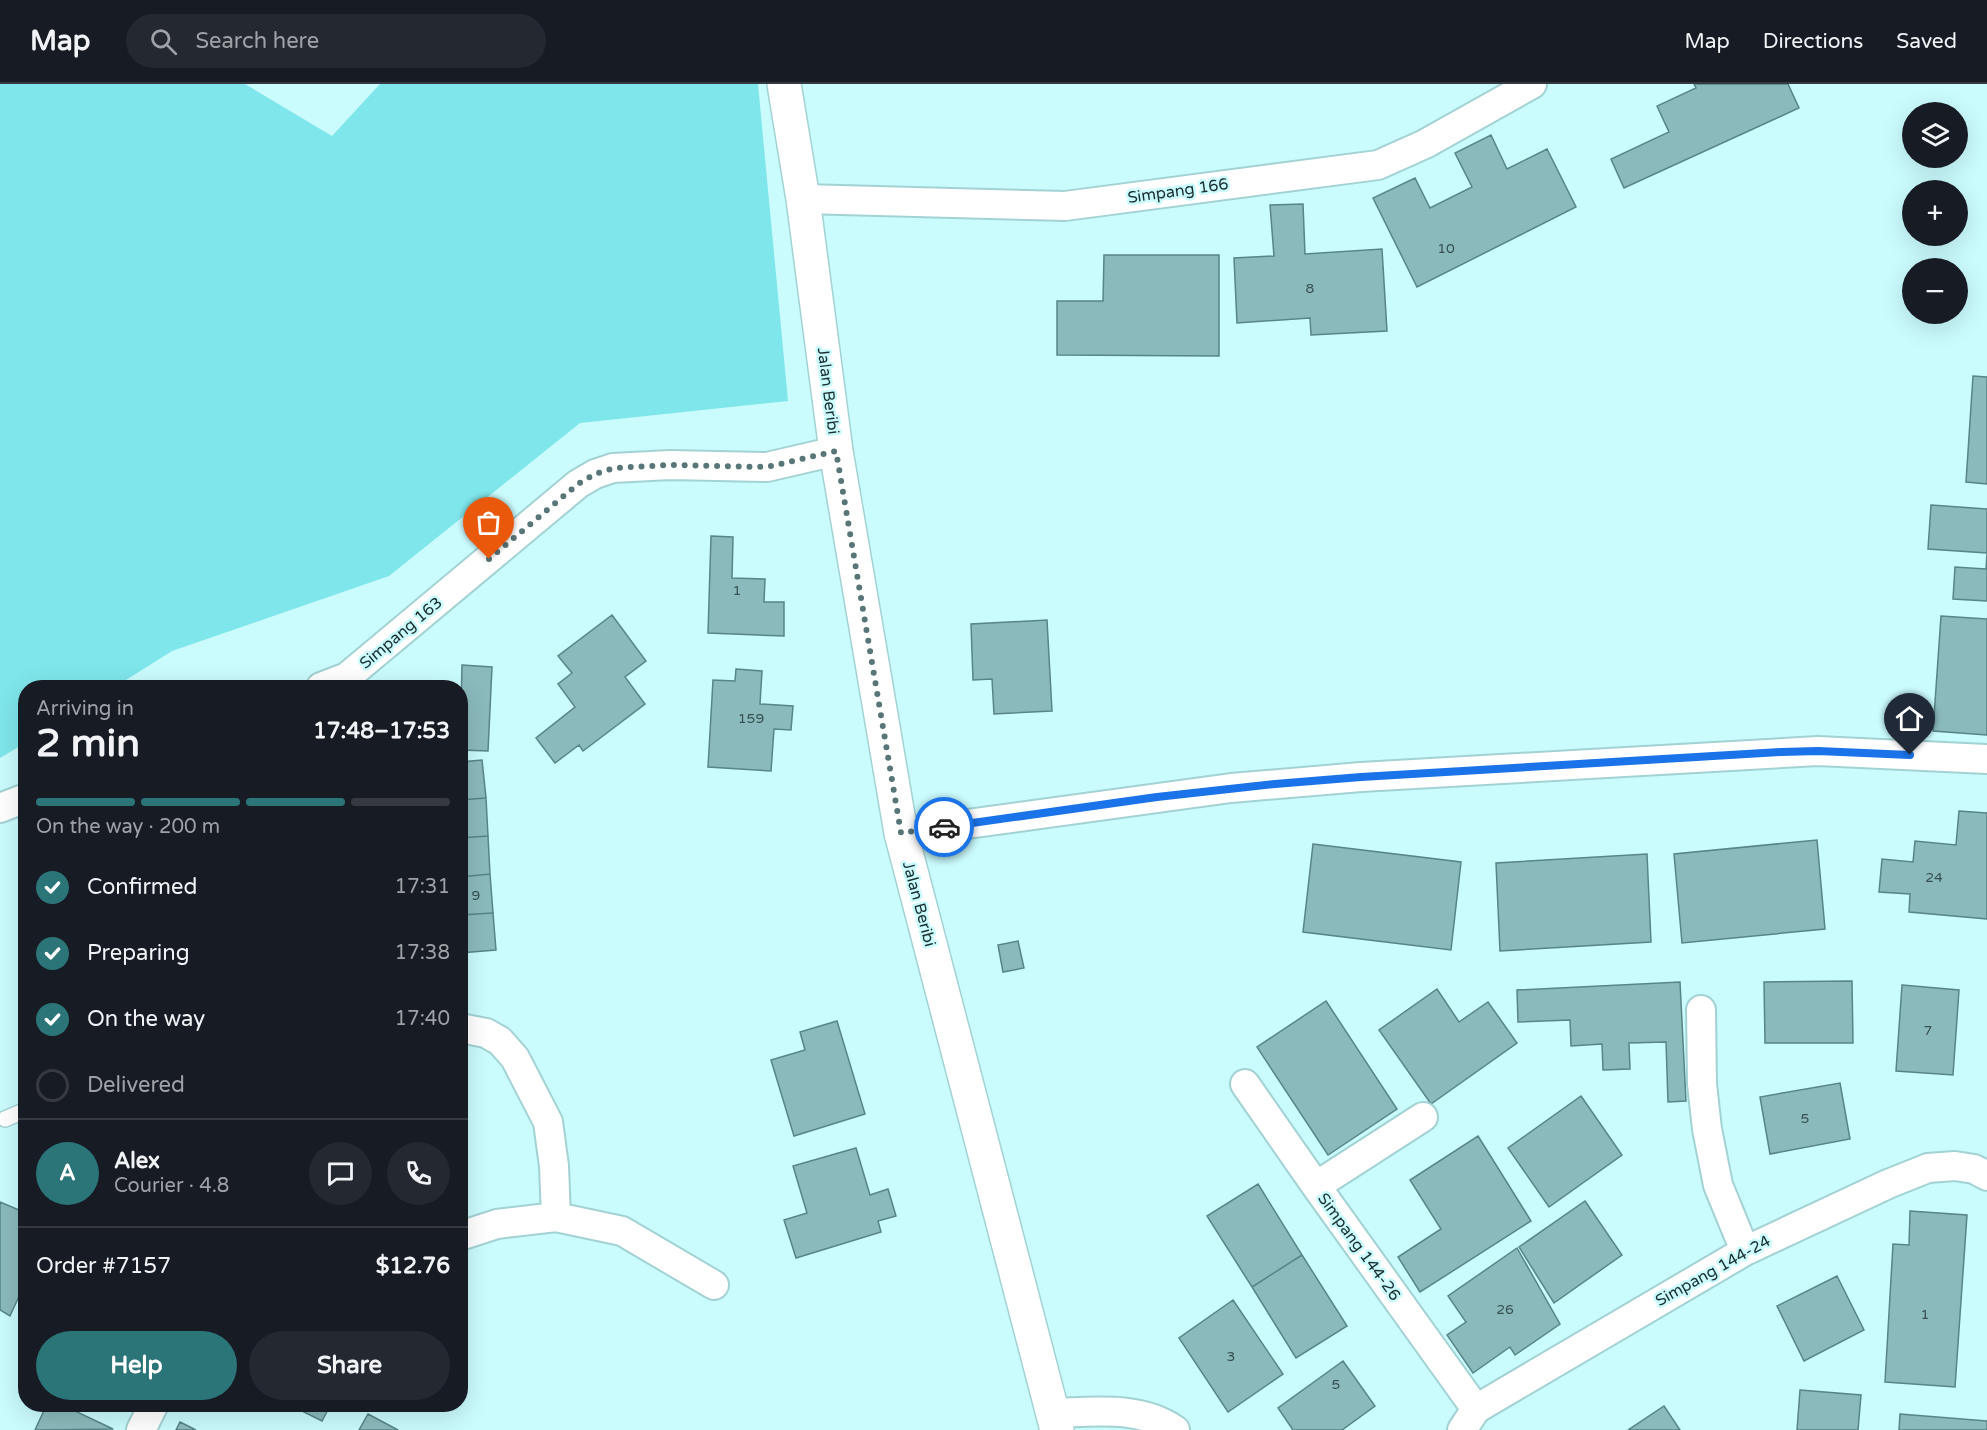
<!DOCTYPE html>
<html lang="en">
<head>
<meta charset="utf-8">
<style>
	body { margin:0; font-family:"Varela Round",sans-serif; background:#242831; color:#f1f3f6; height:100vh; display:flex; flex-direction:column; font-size:22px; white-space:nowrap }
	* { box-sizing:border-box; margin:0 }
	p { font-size:20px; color:#9ea1a6 }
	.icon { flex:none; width:33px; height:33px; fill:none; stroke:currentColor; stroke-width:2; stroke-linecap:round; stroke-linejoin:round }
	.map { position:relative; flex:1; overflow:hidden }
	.drawer { position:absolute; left:18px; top:596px; width:450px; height:732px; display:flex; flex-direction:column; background:#171b24; border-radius:24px; box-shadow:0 6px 24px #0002 }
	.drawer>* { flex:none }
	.buttons { position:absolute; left:1902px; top:18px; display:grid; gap:12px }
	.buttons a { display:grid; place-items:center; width:66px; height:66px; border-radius:50%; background:#171b24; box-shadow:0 6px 24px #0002; font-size:30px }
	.pin { position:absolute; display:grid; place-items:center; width:51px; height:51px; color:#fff; margin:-62px -26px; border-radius:50% 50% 50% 0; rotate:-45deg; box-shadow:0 0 6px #0007 }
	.pin .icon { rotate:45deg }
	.courier { position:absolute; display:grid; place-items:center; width:60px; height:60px; margin:-30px; border:4px solid #1a73e8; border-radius:50%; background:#fff; color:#222; box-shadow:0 2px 8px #0007 }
	.head em { font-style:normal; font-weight:700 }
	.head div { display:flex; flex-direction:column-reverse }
	.head { display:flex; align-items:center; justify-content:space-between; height:102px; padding:0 18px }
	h1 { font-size:39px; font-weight:700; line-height:45px }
	.bar { display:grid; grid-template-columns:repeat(4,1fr); gap:9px 6px; align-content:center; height:72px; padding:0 18px }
	.bar i { height:8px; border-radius:4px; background:#363941 }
	.bar .selected { background:#2b7579 }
	.bar p { grid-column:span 4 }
	.line { display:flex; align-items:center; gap:15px; padding:0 18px; border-top:2px solid #363941 }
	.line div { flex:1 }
	.round { display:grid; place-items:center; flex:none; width:63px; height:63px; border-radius:32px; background:#242831 }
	ol { padding:0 18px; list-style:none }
	li { display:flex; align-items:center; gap:18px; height:66px }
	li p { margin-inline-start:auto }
	li .icon { padding:6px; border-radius:50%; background:#2b7579; color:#fff; stroke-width:4 }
	li:last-child { color:#9ea1a6 }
	li i { width:33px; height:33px; border:3px solid #363941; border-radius:50% }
	.action { display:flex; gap:12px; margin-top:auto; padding:12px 18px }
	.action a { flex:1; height:69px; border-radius:36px; background:#2b7579; color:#fff; font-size:24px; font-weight:700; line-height:69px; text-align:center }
	.action a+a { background:#242831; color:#f1f3f6 }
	header { display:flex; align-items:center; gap:36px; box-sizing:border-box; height:84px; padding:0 30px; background:#171b24; border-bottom:2px solid #363941 }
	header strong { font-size:28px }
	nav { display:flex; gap:33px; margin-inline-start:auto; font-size:21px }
	.search { width:420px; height:54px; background:#242831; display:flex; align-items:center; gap:15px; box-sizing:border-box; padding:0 21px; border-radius:33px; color:#9ea1a6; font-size:22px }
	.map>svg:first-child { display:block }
</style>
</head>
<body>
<header>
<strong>Map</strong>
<div class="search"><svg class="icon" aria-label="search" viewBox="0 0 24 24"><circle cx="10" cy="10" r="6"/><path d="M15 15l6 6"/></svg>Search here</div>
<nav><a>Map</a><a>Directions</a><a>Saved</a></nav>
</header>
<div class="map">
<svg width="1987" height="1346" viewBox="0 0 1987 1346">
	<rect width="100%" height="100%" fill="#cafbfd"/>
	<path fill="#7fe6eb" d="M 0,0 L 245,0 L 332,52 L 380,0 L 758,0 L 788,317 L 580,339 L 389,492 L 172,567 L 115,603 L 26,603 L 25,659 L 0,674 Z"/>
	<path fill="#8bbabc" stroke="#588587" stroke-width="1.5" d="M 1694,0 L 1788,0 L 1799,24 L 1624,104 L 1611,75 L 1669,48 L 1657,22 L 1696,4 Z
		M 1491,51 L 1507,85 L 1547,65 L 1576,123 L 1417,203 L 1373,114 L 1415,94 L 1430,124 L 1472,103 L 1455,69 Z
		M 1303,120 L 1305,170 L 1382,165 L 1387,247 L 1311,251 L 1310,234 L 1237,239 L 1234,174 L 1274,172 L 1270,121 Z
		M 1104,171 L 1219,171 L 1219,272 L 1057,271 L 1057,217 L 1103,217 Z
		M 1973,292 L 1987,293 L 1987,400 L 1966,398 Z
		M 1931,421 L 1987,425 L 1987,469 L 1928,465 Z
		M 711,452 L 733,453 L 732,494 L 765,495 L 764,518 L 784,518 L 784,552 L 708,549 Z
		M 1987,469 L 1987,517 L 1953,515 L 1955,483 L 1986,485 Z
		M 612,531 L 646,577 L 625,593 L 645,620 L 583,667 L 579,661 L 555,679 L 536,654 L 575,623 L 558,600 L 572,589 L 558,572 Z
		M 1941,532 L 1987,535 L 1987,651 L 1933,647 Z
		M 1047,536 L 1052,627 L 994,630 L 992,595 L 973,596 L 971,540 Z
		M 462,581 L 492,583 L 488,667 L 460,666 Z
		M 736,585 L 762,587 L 760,620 L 793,622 L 791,646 L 774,645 L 771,687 L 708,683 L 713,596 L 735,597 Z
		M 482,676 L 486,714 L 460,716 L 460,678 Z
		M 486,714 L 488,752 L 460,754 L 460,716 Z
		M 1959,727 L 1987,729 L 1987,835 L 1909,828 L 1910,810 L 1879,808 L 1882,775 L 1913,778 L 1915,757 L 1956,761 Z
		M 488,752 L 490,790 L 460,793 L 460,754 Z
		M 1817,756 L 1825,845 L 1682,859 L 1674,770 Z
		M 1313,760 L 1461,778 L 1451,866 L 1303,848 Z
		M 1647,770 L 1651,858 L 1500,867 L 1496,779 Z
		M 490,790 L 493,829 L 460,831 L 460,793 Z
		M 493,829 L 496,866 L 460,869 L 460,831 Z
		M 1018,857 L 1024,884 L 1003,888 L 998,861 Z
		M 1852,897 L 1853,959 L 1765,959 L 1764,898 Z
		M 1680,898 L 1686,1017 L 1668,1018 L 1666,958 L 1629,959 L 1630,985 L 1603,986 L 1602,960 L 1571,962 L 1570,936 L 1518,938 L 1517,906 Z
		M 1902,901 L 1959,906 L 1953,991 L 1896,987 Z
		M 1437,905 L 1459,938 L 1488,918 L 1517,959 L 1431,1020 L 1379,946 Z
		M 1326,917 L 1397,1025 L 1328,1071 L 1257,963 Z
		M 837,937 L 865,1030 L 794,1052 L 771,976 L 805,966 L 800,948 Z
		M 1840,999 L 1850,1055 L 1770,1070 L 1760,1013 Z
		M 1581,1012 L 1622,1071 L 1549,1123 L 1508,1064 Z
		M 1478,1052 L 1531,1137 L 1420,1208 L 1398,1173 L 1441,1145 L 1410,1096 Z
		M 856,1064 L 870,1111 L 888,1105 L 896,1132 L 878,1137 L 881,1148 L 796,1174 L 784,1136 L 807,1129 L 793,1082 Z
		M 1258,1100 L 1302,1171 L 1252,1203 L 1207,1132 Z
		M 1585,1117 L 1622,1171 L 1554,1219 L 1519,1163 Z
		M 0,1118 L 26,1129 L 26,1197 L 10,1232 L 0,1226 Z
		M 1910,1127 L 1967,1131 L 1955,1303 L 1885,1298 L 1893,1160 L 1909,1161 Z
		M 1517,1164 L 1560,1240 L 1515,1271 L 1510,1263 L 1473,1289 L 1447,1251 L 1466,1238 L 1448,1212 Z
		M 1302,1171 L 1347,1242 L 1296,1274 L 1252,1203 Z
		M 1837,1192 L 1864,1246 L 1804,1277 L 1777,1222 Z
		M 1233,1216 L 1283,1290 L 1228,1328 L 1179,1254 Z
		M 1343,1277 L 1375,1322 L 1342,1346 L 1293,1346 L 1278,1324 Z
		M 1800,1306 L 1861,1311 L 1858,1346 L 1797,1346 Z
		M 47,1320 L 81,1320 L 77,1328 L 113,1345 L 35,1346 Z
		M 288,1320 L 331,1320 L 322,1337 Z
		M 1664,1322 L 1680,1346 L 1628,1346 Z
		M 368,1330 L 398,1346 L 359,1346 Z
		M 1900,1330 L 1987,1337 L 1987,1346 L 1899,1346 Z
		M 180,1338 L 196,1346 L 176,1346 Z"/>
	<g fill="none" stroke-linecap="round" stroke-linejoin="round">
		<g stroke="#a3d2d4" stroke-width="18">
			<path id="lane" d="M 5,1035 L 26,1026"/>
		</g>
		<g stroke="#a3d2d4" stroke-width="32">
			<path id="street" d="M 803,115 L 1065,122 L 1378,81 L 1425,60 L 1532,0
				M 321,603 L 347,593 L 578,400 L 595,390 L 613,384 L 670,381 L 767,383 L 836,367
				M 0,724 L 26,714
				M 901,749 L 1231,704 L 1361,693 L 1818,667 L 1987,675
				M 1701,926 L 1702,1000 L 1707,1045 L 1718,1101 L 1745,1167
				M 460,944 L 486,949 L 500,957 L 515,974 L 548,1038 L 554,1082 L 556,1133
				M 1245,1000 L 1316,1102 L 1476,1325
				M 1316,1102 L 1423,1033
				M 460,1152 L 497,1140 L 556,1133 L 622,1147 L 714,1201
				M 1053,1329 C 1093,1328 1140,1321 1175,1346
				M 141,1346 L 154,1320
				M 1462,1346 L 1476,1325 L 1745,1167 L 1888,1100 L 1928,1084 L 1955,1082 L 1974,1085 L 1987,1092"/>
		</g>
		<g stroke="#a3d2d4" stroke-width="36">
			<path id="secondary" d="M 784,0 L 803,115 L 836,367 L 901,749 L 1057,1346"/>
		</g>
		<use href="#lane" stroke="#fff" stroke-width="15"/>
		<use href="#street" stroke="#fff" stroke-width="28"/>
		<use href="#secondary" stroke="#fff" stroke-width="33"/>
	</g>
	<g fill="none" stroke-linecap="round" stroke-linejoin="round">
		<path stroke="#587677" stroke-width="6" stroke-dasharray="0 10.8" d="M 489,475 L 578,400 L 595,390 L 614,384 L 670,381 L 767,383 L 836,367 L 901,749 L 944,743"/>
		<path stroke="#1a73e8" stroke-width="8" d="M 944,743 L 1157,713 L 1275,700 L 1361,693 L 1781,668 L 1818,667 L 1910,671"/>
	</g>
	<g text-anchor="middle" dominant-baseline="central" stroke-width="5" stroke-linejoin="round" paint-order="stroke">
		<g font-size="14" fill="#375152">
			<text x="1446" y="164">10</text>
			<text x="1310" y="204">8</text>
			<text x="737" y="506">1</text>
			<text x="751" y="634">159</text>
			<text x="1934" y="793">24</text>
			<text x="476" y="811">9</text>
			<text x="1928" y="946">7</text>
			<text x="1805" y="1034">5</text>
			<text x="1505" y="1225">26</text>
			<text x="1925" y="1230">1</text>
			<text x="1231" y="1272">3</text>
			<text x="1336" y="1300">5</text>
		</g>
		<g font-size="16" fill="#1b2e2f" stroke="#cafbfd">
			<text transform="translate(1178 107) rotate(-8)">Simpang 166</text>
			<text transform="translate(828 307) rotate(83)">Jalan Beribi</text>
			<text transform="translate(401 549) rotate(-40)">Simpang 163</text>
			<text transform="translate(919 820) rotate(75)">Jalan Beribi</text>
			<text transform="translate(1359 1163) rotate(54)">Simpang 144-26</text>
			<text transform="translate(1713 1187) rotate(-29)">Simpang 144-24</text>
		</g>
	</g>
</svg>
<div class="buttons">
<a><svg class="icon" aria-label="layers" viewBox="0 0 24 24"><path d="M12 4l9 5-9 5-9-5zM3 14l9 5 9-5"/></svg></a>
<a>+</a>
<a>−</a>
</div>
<div class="pin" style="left:489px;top:475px;background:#ea580c"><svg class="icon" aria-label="bag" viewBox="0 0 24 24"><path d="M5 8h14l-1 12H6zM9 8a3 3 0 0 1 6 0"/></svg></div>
<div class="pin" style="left:1910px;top:671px;background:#1f2937"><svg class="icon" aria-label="home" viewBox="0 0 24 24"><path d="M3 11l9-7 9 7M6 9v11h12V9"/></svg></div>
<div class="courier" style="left:944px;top:743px"><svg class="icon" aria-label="car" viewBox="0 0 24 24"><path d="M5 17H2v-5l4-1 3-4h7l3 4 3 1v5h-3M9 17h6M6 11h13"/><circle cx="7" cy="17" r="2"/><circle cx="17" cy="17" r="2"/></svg></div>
<section class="drawer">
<div class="head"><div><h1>2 min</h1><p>Arriving in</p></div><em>17:48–17:53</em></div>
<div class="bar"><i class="selected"></i><i class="selected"></i><i class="selected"></i><i></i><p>On the way · 200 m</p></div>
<ol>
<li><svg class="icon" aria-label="check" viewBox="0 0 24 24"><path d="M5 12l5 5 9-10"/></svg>Confirmed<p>17:31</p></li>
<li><svg class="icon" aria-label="check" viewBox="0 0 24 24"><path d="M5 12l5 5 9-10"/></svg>Preparing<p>17:38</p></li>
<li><svg class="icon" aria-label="check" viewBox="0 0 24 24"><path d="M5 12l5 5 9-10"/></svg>On the way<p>17:40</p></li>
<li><i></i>Delivered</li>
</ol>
<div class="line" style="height:108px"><b class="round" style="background:#2b7579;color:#fff">A</b><div><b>Alex</b><p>Courier · 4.8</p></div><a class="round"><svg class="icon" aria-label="chat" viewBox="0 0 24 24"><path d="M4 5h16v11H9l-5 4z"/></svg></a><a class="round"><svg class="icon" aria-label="phone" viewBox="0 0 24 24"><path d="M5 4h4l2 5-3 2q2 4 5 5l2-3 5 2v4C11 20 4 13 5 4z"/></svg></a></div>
<div class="line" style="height:78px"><div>Order #7157</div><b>$12.76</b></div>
<div class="action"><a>Help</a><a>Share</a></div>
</section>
</div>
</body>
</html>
